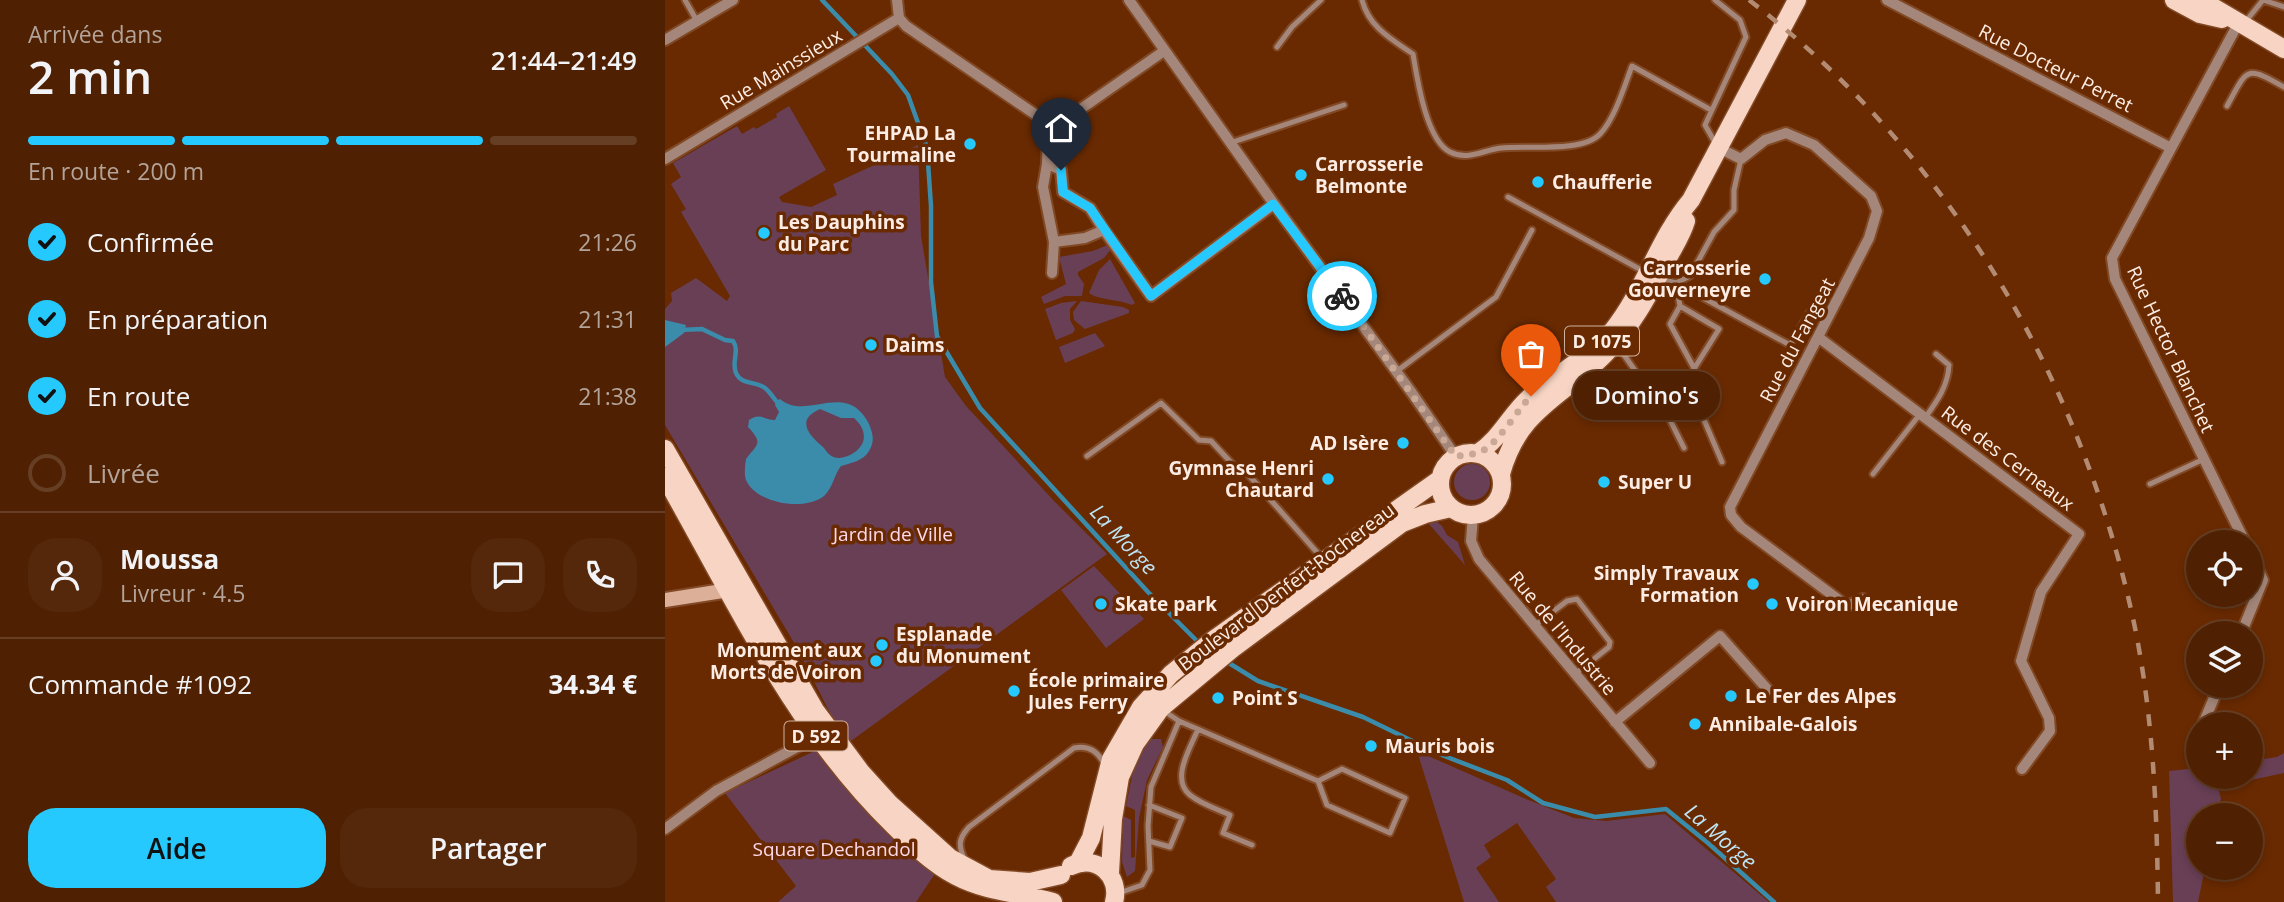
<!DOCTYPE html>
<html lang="fr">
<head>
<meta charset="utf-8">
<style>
	body { margin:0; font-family:"Open Sans",sans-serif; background:#55280b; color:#f1f3f6; height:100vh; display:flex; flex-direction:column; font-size:26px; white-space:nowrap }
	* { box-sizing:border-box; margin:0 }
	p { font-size:23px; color:#b3a399 }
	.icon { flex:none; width:38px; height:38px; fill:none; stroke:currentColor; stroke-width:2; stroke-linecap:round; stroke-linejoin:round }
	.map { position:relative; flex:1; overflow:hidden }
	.side { display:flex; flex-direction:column; background:#4f2001; width:665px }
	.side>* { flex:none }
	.tools { position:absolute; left:1521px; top:530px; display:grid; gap:14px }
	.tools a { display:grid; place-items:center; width:77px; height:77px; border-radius:50%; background:#4f2001; box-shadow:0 4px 10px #0003,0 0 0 2px #663e23; font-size:35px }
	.pin { position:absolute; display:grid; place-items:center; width:60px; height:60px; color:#fff; margin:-72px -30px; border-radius:50% 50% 50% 0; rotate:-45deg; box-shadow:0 0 7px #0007 }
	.pin .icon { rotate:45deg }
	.courier { position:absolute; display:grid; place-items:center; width:70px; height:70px; margin:-35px; border:5px solid #25c9fe; border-radius:50%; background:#fff; color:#222; box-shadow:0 2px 9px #0007 }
	.bubble { position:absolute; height:49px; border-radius:24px; background:#4f2001; box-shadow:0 4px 10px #0003,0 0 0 2px #663e23; font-size:23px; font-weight:600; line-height:49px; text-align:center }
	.overview em { font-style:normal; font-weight:600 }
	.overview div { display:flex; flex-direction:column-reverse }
	.overview { display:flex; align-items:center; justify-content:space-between; height:119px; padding:0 28px }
	h1 { font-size:46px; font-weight:600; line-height:52px }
	.bar { display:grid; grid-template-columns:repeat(4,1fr); gap:10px 7px; align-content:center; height:84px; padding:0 28px }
	.bar i { height:9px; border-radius:5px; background:#663e23 }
	.bar .current { background:#25c9fe }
	.bar p { grid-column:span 4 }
	.line { display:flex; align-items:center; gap:18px; padding:0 28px; border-top:2px solid #663e23 }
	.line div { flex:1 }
	.round { display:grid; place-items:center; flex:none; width:74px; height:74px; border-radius:28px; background:#55280b }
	ol { padding:0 28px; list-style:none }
	li { display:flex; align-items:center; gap:21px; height:77px }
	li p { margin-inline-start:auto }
	li .icon { padding:7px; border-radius:50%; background:#25c9fe; color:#111; stroke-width:4 }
	li:last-child { color:#b3a399 }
	li i { width:38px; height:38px; border:4px solid #663e23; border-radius:50% }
	.primary-button { display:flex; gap:14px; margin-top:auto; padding:14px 28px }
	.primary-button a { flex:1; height:80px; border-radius:28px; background:#25c9fe; color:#111; font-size:28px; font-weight:600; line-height:80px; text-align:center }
	.primary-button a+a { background:#55280b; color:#f1f3f6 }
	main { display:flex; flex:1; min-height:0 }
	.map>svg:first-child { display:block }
</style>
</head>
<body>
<main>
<section class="side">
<div class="overview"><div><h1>2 min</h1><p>Arrivée dans</p></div><em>21:44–21:49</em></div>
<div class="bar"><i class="current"></i><i class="current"></i><i class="current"></i><i></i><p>En route · 200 m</p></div>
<ol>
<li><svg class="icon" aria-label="check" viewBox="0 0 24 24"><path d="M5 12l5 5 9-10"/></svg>Confirmée<p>21:26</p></li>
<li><svg class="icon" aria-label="check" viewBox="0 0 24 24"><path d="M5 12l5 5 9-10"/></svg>En préparation<p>21:31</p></li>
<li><svg class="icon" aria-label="check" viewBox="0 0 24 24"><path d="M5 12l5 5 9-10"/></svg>En route<p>21:38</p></li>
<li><i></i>Livrée</li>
</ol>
<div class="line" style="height:126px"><a class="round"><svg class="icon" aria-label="person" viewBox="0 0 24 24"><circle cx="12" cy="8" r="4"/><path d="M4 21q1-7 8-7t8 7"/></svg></a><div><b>Moussa</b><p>Livreur · 4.5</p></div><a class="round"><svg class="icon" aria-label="chat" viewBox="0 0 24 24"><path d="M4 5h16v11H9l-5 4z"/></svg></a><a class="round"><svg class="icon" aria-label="phone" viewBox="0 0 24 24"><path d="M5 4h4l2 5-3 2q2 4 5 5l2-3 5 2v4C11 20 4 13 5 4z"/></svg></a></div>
<div class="line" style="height:91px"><div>Commande #1092</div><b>34.34 €</b></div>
<div class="primary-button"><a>Aide</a><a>Partager</a></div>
</section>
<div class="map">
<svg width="1619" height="902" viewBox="0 0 1619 902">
	<rect width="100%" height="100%" fill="#692a01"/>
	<path fill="#693f56" d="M 124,106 L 161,170 L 114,197 L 117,202 L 146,207 L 172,195 L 168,184 L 253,145 L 256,236 L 280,377 L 301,406 L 390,502 L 442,554 L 186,741 L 166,715 L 131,646 L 0,425 L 0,309 L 7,301 L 6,293 L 31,278 L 62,301 L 65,296 L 16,212 L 21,209 L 6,184 L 16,177 L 8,163 L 72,126 L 77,134 L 89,127 L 91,129 L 112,117 L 111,114 Z
		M 445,244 L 447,248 L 439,258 L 413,272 L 413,275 L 419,284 L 417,296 L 400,296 L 379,304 L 376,297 L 401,284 L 394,257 L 428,251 Z
		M 445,259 L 470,303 L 467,305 C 453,299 433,300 424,293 L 434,270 Z
		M 412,301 L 405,309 L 405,320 L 410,329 L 408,333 L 391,340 L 380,309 L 396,303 Z
		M 416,301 L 458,307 L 464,310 L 464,313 L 420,329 L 409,320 L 408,312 Z
		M 430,333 L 440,346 L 400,363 L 394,347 Z
		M789 482a18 18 0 1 1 36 0a18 18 0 1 1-36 0Z
		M 772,522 L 777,526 L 782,535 L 793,542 L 800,565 L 763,523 Z
		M 429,566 L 479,619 L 441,648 L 396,590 Z
		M 484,739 L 496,739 L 498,747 L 482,780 L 474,818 L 470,871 L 462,877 L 457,862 L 458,816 L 466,820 L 466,858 L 470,857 L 470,810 L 461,806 L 469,766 Z
		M 154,749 L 271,872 L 251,902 L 113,902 L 131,886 L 60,793 Z
		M 752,751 L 861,799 L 909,818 L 941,821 L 1000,814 L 1104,902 L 891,902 L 881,887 L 891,879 L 852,823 L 819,845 L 826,857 L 811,868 L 834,902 L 799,902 Z
		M 1619,753 L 1619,773 L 1553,787 L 1556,799 L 1552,815 L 1533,816 L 1533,868 L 1540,868 L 1533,902 L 1508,902 L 1504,771 L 1533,768 L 1533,777 L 1586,777 L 1586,761 L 1612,757 Z"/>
	<path fill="#3b8baa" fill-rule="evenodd" d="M 0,320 L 21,325 L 19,333 L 0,347 Z
		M 115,399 C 142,422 181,379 204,424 C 208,434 210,441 204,451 C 198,461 186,463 176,466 C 169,475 168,487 160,495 C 142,512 91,504 81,480 C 79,474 80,466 81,459 C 92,444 99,444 83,427 L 84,420 C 95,412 99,420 110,420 L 114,412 L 110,405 L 111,401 ZM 155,409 L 176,418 L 189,418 C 196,424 201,433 198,442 C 194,453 175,463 165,455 C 162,453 160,449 158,447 C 144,435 130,420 155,409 Z"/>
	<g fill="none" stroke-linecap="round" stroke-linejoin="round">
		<path stroke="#3b8baa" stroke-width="4.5" d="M 157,0 L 227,74 L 243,95 L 262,148 L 266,206 L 266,282 L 272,336 L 315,408 L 483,592 L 535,644
			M 15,330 L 37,329 L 60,340 L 68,341 C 75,351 66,362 71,373 C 76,385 91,381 100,388 C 104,391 108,397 111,401
			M 559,660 L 593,681 L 698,717 L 774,754 L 842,780 L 878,803 L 930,817 L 1001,809 L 1043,843 L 1109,902"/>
		<g stroke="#814925" stroke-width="9">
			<path id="lane" d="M 20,0 L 32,21
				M 697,0 C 704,27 726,39 748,54 C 752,78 761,140 785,152 C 803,161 818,150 836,148 C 862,145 917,153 935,134 C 950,118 959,87 967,66 L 1046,110
				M 1050,0 L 1075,20 L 1081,37 L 1040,125 L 1052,146
				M 1581,21 L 1598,0 L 1619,7
				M 612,47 L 627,27 L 656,0
				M 1562,106 C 1583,68 1580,65 1619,87
				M 565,143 L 679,105
				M 843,197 L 980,272
				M 995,279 L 1011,283 L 1125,345 L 1162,283
				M 1011,283 L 1015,306 L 1054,329 L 1022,380 L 1057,462
				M 1011,283 L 1025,276 L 1049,232 L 1069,210 L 1069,190 L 1076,159
				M 1015,306 L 1005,324 L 1029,368
				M 952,345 L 1005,420 L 1019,448
				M 732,371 L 831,297 L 867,230
				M 1260,418 C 1272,401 1283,386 1284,365 L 1271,354
				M 422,456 L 496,403 L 534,440 L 546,441 L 574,471 L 581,472 L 657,558
				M 1208,474 L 1255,414
				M 1485,484 L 1539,459
				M 869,626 L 902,601 L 912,599 L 945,642 L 944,647 L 910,674
				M 499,711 L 514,721 L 653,781 L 662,805 L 725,833 L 740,798 L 677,769 L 653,781
				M 533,729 C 526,747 505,779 525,795 C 536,804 552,809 565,815 L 558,833 L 587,845
				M 484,841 L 505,847 L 517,818 L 484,805
				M 299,858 C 293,845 294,838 304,827 L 409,748 C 425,745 433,752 440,765
				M 454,893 L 477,885 L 485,870 L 483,826 L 486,787 L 514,721"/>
		</g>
		<g stroke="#814925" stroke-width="14">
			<path id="street" d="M 232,0 L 234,18
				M 464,0 L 609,204 L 747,393 L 791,457
				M 1222,0 L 1506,148
				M 234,18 L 241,26 L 377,119 L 387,129
				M 1574,22 L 1447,258 L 1450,279 L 1580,542
				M 0,40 L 68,0
				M 1054,148 L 1076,159 L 1100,140 L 1121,133 L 1149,145 L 1206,196 L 1212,211 L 1204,238 L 1065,507 L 1066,515 L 1076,527 L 1182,606 L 1198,599
				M 0,159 L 234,18
				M 382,164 L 396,170 L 398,192 L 425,208 L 439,230 L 420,238 L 389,242
				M 439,230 L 486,296 L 609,204
				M 387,273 L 389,242 L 378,187 L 382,164 L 383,135 L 387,129 L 499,51
				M 1153,337 L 1414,534 L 1376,592 L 1356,661 L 1384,718 L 1385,731 L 1357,769
				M 808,516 L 806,541 L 814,559 L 985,763
				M 1576,634 L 1598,580 L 1586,554
				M 950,722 L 1055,636 L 1103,690
				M 1538,724 L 1554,686
				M 0,829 L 51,791 L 156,734"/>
		</g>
		<g stroke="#814925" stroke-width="18">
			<path id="secondary" d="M 0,600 L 64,590 L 71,587"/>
		</g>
		<g stroke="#814925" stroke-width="21">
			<path id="primary" d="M 1509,0 L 1535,14 L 1557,19
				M 1536,0 L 1619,49
				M 0,449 L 150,710 L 196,772 L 225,804 L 285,858 L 324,879 L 365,882 L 396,875
				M775 484a31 31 0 1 1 62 0a31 31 0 1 1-62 0Z
				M 813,453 C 835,439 845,415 864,398 C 890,374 925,357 948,330 C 980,290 993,239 1026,200 L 1132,0
				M 836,474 C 854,408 897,398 940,354 C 967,327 984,294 1002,260 C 1008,248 1017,235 1021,221
				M 0,477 C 69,598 128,728 229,826 C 247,844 268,864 291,876 C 321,892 355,893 388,902
				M 413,863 L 426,838 L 446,759 L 476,707 L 506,674 L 548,640 L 775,479
				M 406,866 C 432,854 456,876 449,902
				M 445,873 L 448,819 L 455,777 L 470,744 L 496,708 L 567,649 L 737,523 L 760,514 L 786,508"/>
		</g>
		<use href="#lane" stroke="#a4877a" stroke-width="5"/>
		<use href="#street" stroke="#a4877a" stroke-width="10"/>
		<use href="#secondary" stroke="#dcaf99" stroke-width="14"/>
		<use href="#primary" stroke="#f7d4c3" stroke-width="18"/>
		<path stroke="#b38b73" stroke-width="4.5" stroke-dasharray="12 12" stroke-linecap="butt" d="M 1084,0 C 1283,152 1417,379 1469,623 C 1488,714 1492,808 1493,902"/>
	</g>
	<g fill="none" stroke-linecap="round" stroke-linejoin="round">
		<path stroke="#c9a895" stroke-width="7" stroke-dasharray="0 12.6" d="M 677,296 L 791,457 C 799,454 805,455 812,453 C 830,449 852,410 866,396"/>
		<path stroke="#25c9fe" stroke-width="9" d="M 396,170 L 398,192 L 425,208 L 486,296 L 608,204 L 677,296"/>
	</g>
	<g fill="#25c9fe" stroke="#692a01" stroke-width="2.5">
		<circle cx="305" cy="144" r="7"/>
		<circle cx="636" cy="175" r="7"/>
		<circle cx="873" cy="182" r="7"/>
		<circle cx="99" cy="233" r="7"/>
		<circle cx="1100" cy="279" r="7"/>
		<circle cx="206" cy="345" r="7"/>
		<circle cx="738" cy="443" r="7"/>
		<circle cx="663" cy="479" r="7"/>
		<circle cx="939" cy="482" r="7"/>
		<circle cx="1088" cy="584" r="7"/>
		<circle cx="436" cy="604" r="7"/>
		<circle cx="1107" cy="604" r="7"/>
		<circle cx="217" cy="645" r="7"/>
		<circle cx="211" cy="661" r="7"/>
		<circle cx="349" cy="691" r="7"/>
		<circle cx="1066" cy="696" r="7"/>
		<circle cx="553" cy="698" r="7"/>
		<circle cx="1030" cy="724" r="7"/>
		<circle cx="706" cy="746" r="7"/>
	</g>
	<g text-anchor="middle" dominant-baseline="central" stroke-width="7" stroke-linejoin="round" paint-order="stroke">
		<g fill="#692a01" stroke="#d0b2a0" stroke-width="2">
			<rect x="900" y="326.5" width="74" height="29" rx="5"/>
			<rect x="119.5" y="721.5" width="63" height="29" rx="5"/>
		</g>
		<g font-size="18" font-weight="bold" fill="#fcece4">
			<text x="937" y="341">D 1075</text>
			<text x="151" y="736">D 592</text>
		</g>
		<g font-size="19" fill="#fcece4" stroke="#692a01">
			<text transform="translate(1391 68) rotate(27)">Rue Docteur Perret</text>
			<text transform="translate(116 69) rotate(-31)">Rue Mainssieux</text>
			<text transform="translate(1132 340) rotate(-62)">Rue du Fangeat</text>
			<text transform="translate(1506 349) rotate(65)">Rue Hector Blanchet</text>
			<text transform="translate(1343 458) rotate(37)">Rue des Cerneaux</text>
			<text transform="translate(621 587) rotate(-37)">Boulevard Denfert-Rochereau</text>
			<text transform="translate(898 633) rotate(50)">Rue de l'Industrie</text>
		</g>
		<g font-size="19" font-weight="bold" fill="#fcece4" stroke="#692a01" text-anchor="start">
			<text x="291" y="133" text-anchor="end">EHPAD La<tspan x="291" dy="22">Tourmaline</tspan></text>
			<text x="650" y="164">Carrosserie<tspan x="650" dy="22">Belmonte</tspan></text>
			<text x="887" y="182">Chaufferie</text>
			<text x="113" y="222">Les Dauphins<tspan x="113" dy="22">du Parc</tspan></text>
			<text x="1086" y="268" text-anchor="end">Carrosserie<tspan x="1086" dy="22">Gouverneyre</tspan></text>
			<text x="220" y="345">Daims</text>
			<text x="724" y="443" text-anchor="end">AD Isère</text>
			<text x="649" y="468" text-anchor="end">Gymnase Henri<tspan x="649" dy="22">Chautard</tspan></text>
			<text x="953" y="482">Super U</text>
			<text x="1074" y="573" text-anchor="end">Simply Travaux<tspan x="1074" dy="22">Formation</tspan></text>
			<text x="450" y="604">Skate park</text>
			<text x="1121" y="604">Voiron Mecanique</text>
			<text x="231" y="634">Esplanade<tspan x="231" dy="22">du Monument</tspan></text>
			<text x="197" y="650" text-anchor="end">Monument aux<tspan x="197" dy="22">Morts de Voiron</tspan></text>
			<text x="363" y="680">École primaire<tspan x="363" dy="22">Jules Ferry</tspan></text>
			<text x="1080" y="696">Le Fer des Alpes</text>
			<text x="567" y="698">Point S</text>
			<text x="1044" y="724">Annibale-Galois</text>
			<text x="720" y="746">Mauris bois</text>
		</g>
		<g font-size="19" fill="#fed8eb" stroke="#692a01">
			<text x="228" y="534">Jardin de Ville</text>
			<text x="169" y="849">Square Dechandol</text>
		</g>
		<g font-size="21" font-style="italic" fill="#bde5f7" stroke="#692a01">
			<text transform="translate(459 539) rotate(47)">La Morge</text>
			<text transform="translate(1056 836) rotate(41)">La Morge</text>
		</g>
	</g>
</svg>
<div class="tools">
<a><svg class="icon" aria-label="locate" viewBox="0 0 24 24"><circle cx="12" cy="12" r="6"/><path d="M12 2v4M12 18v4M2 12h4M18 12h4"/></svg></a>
<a><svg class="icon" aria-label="layers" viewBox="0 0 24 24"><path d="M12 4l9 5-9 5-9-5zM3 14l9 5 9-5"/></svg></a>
<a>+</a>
<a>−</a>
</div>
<div class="pin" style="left:866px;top:396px;background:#ea580c"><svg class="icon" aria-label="bag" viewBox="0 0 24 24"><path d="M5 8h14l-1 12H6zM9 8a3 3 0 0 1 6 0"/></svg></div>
<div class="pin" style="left:396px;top:170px;background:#1f2937"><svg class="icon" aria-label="home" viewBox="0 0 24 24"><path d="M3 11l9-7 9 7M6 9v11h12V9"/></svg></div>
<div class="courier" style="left:677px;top:296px"><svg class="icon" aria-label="bike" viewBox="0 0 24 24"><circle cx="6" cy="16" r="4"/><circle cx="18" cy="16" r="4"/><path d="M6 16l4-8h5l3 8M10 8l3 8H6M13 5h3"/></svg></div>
<div class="bubble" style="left:908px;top:371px;width:147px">Domino's</div>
</div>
</main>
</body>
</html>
